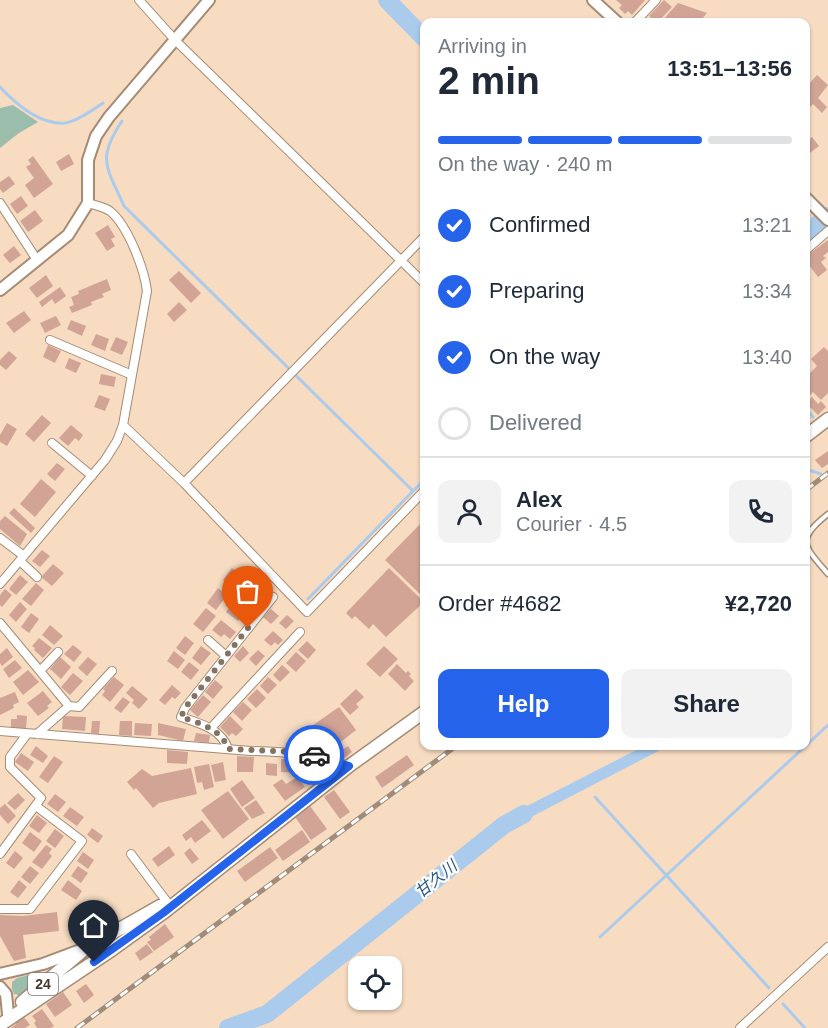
<!DOCTYPE html>
<html lang="en">
<head>
<meta charset="utf-8">
<style>
	body { margin:0; font-family:Helvetica,"Noto Sans JP",sans-serif; background:#f2f2f3; color:#1f2937; height:100vh; display:flex; flex-direction:column; font-size:22px; white-space:nowrap }
	* { box-sizing:border-box; margin:0 }
	p { font-size:20px; color:#747a83 }
	.icon { flex:none; width:33px; height:33px; fill:none; stroke:currentColor; stroke-width:2; stroke-linecap:round; stroke-linejoin:round }
	.map { position:relative; flex:1; overflow:hidden }
	.drawer { position:absolute; left:420px; top:18px; width:390px; height:732px; display:flex; flex-direction:column; background:#fff; border-radius:12px; box-shadow:0 2px 4px #0004 }
	.drawer>* { flex:none }
	.fabs { position:absolute; left:348px; top:956px; display:grid; gap:12px }
	.fabs a { display:grid; place-items:center; width:54px; height:54px; border-radius:12px; background:#fff; box-shadow:0 2px 4px #0004; font-size:30px }
	.pin { position:absolute; display:grid; place-items:center; width:51px; height:51px; color:#fff; margin:-62px -26px; border-radius:50% 50% 50% 0; rotate:-45deg; box-shadow:0 0 6px #0007 }
	.pin .icon { rotate:45deg }
	.courier { position:absolute; display:grid; place-items:center; width:60px; height:60px; margin:-30px; border:4px solid #2563eb; border-radius:50%; background:#fff; color:#222; box-shadow:0 2px 8px #0007 }
	.overview em { font-style:normal; font-weight:600 }
	.overview div { display:flex; flex-direction:column-reverse }
	.overview { display:flex; align-items:center; justify-content:space-between; height:102px; padding:0 18px }
	h1 { font-size:39px; font-weight:600; line-height:45px }
	.bar { display:grid; grid-template-columns:repeat(4,1fr); gap:9px 6px; align-content:center; height:72px; padding:0 18px }
	.bar i { height:8px; border-radius:4px; background:#e0e1e3 }
	.bar .selected { background:#2563eb }
	.bar p { grid-column:span 4 }
	.line { display:flex; align-items:center; gap:15px; padding:0 18px; border-top:2px solid #e0e1e3 }
	.line div { flex:1 }
	.round { display:grid; place-items:center; flex:none; width:63px; height:63px; border-radius:12px; background:#f2f2f3 }
	ol { padding:0 18px; list-style:none }
	li { display:flex; align-items:center; gap:18px; height:66px }
	li p { margin-inline-start:auto }
	li .icon { padding:6px; border-radius:50%; background:#2563eb; color:#fff; stroke-width:4 }
	li:last-child { color:#747a83 }
	li i { width:33px; height:33px; border:3px solid #e0e1e3; border-radius:50% }
	.primary-button { display:flex; gap:12px; margin-top:auto; padding:12px 18px }
	.primary-button a { flex:1; height:69px; border-radius:12px; background:#2563eb; color:#fff; font-size:24px; font-weight:600; line-height:69px; text-align:center }
	.primary-button a+a { background:#f2f2f3; color:#1f2937 }
	.map>svg:first-child { display:block }
</style>
</head>
<body>
<div class="map">
<svg width="828" height="1028" viewBox="0 0 828 1028">
	<rect width="100%" height="100%" fill="#f8dcc2"/>
	<path fill="#9abeab" d="M 13,105 L 38,122 L 19,133 L 0,148 L 0,108 Z
		M 36,973 L 42,975 L 43,977 L 22,996 L 14,994 L 12,989 L 12,982 L 17,978 Z"/>
	<path fill="#abcbec" d="M 644,746 L 668,746 L 506,830 L 498,821 Z"/>
	<g fill="none" stroke-linecap="round" stroke-linejoin="round">
		<path stroke="#abcbec" stroke-width="3" d="M 0,87 C 15,103 40,125 65,123 C 78,121 92,110 103,103
			M 122,121 C 96,160 107,167 124,206 L 413,491 L 424,480
			M 806,409 L 813,417
			M 806,469 L 821,474
			M 308,599 L 413,491
			M 595,797 L 769,988
			M 600,937 L 828,725
			M 783,1004 L 805,1028"/>
		<path stroke="#abcbec" stroke-width="18" d="M 387,0 L 424,38
			M 806,234 L 828,216
			M 228,1028 L 267,1014 L 504,825 L 524,814"/>
	</g>
	<path fill="#d1a496" d="M 616,0 L 645,0 L 632,15 L 628,11 L 625,14 L 619,8 L 622,5 Z
		M 664,0 L 672,7 L 658,22 L 656,22 L 649,16 Z
		M 678,3 L 707,13 L 699,22 L 661,22 Z
		M 817,75 L 828,85 L 818,98 L 827,107 L 822,113 L 813,104 L 807,110 L 806,108 L 806,87 Z
		M 812,137 L 819,146 L 806,156 L 806,141 Z
		M 69,154 L 74,164 L 61,171 L 56,162 Z
		M 33,156 L 53,184 L 34,198 L 25,185 L 34,178 L 26,167 L 31,164 L 28,160 Z
		M 9,176 L 15,184 L 3,193 L 0,189 L 0,182 Z
		M 21,196 L 28,206 L 17,214 L 10,204 Z
		M 35,210 L 43,221 L 28,232 L 20,221 Z
		M 108,225 L 115,237 L 111,239 L 115,246 L 107,251 L 95,233 Z
		M 828,240 L 828,252 L 823,256 L 826,258 L 821,262 L 827,270 L 818,277 L 806,261 L 806,256 Z
		M 14,246 L 21,255 L 10,263 L 3,255 Z
		M 179,271 L 201,293 L 191,303 L 169,280 Z
		M 46,275 L 53,286 L 37,298 L 29,288 Z
		M 107,279 L 111,290 L 102,294 L 104,297 L 91,302 L 92,305 L 72,313 L 69,307 L 74,305 L 71,297 L 79,294 L 78,291 Z
		M 60,287 L 66,296 L 55,304 L 52,299 L 42,307 L 39,302 Z
		M 179,302 L 187,310 L 174,322 L 167,314 Z
		M 24,311 L 31,320 L 14,333 L 6,323 Z
		M 56,316 L 61,325 L 45,333 L 40,323 Z
		M 71,320 L 86,326 L 82,336 L 67,329 Z
		M 96,334 L 109,339 L 105,351 L 91,345 Z
		M 116,337 L 128,342 L 122,355 L 110,350 Z
		M 48,345 L 61,351 L 55,363 L 43,357 Z
		M 824,347 L 828,351 L 828,393 L 821,400 L 813,392 L 806,399 L 806,377 L 817,366 L 811,359 Z
		M 9,351 L 17,358 L 6,370 L 0,365 L 0,360 Z
		M 69,358 L 81,363 L 76,373 L 65,368 Z
		M 101,374 L 116,377 L 114,387 L 99,384 Z
		M 99,395 L 110,399 L 105,411 L 94,407 Z
		M 812,397 L 818,404 L 821,401 L 826,407 L 818,415 L 806,403 Z
		M 42,415 L 51,423 L 34,442 L 25,434 Z
		M 7,423 L 17,429 L 7,446 L 0,442 L 0,435 Z
		M 71,425 L 83,435 L 79,441 L 75,438 L 68,446 L 59,438 Z
		M 828,451 L 828,464 L 822,468 L 815,460 Z
		M 57,463 L 65,469 L 55,481 L 47,474 Z
		M 41,479 L 56,492 L 35,517 L 20,504 Z
		M 14,508 L 35,528 L 31,533 L 9,513 Z
		M 5,516 L 27,534 L 20,546 L 0,529 L 0,521 Z
		M 424,520 L 424,598 L 385,560 Z
		M 42,550 L 50,556 L 40,567 L 32,561 Z
		M 53,564 L 64,573 L 52,586 L 41,577 Z
		M 232,568 L 241,576 L 232,587 L 223,580 Z
		M 389,568 L 424,602 L 386,637 L 373,624 L 369,629 L 355,616 L 352,619 L 346,613 Z
		M 20,575 L 28,582 L 16,595 L 9,589 Z
		M 252,578 L 266,589 L 258,598 L 245,588 Z
		M 36,583 L 44,590 L 31,606 L 22,599 Z
		M 218,588 L 227,595 L 216,610 L 207,603 Z
		M 5,589 L 12,595 L 2,607 L 0,605 L 0,595 Z
		M 20,602 L 27,609 L 16,622 L 9,615 Z
		M 233,603 L 245,612 L 238,621 L 226,612 Z
		M 206,608 L 216,616 L 203,632 L 193,624 Z
		M 271,609 L 279,616 L 271,624 L 263,617 Z
		M 31,613 L 39,619 L 29,633 L 21,627 Z
		M 287,615 L 294,621 L 286,629 L 279,623 Z
		M 221,620 L 236,632 L 230,639 L 224,634 L 221,637 L 212,630 Z
		M 50,625 L 63,636 L 54,645 L 42,635 Z
		M 273,631 L 283,640 L 278,645 L 275,642 L 271,646 L 264,640 Z
		M 185,636 L 194,643 L 185,655 L 176,648 Z
		M 39,638 L 52,648 L 43,658 L 34,650 L 35,648 L 32,646 Z
		M 307,641 L 316,650 L 308,659 L 298,650 Z
		M 73,645 L 82,652 L 74,662 L 64,654 Z
		M 201,646 L 211,653 L 201,665 L 192,658 Z
		M 243,646 L 249,653 L 240,662 L 234,656 Z
		M 384,646 L 398,659 L 380,677 L 366,664 Z
		M 7,648 L 13,657 L 2,666 L 0,663 L 0,654 Z
		M 258,650 L 265,656 L 256,666 L 249,659 Z
		M 174,651 L 185,660 L 178,669 L 167,661 Z
		M 296,652 L 306,661 L 296,672 L 286,663 Z
		M 60,657 L 71,667 L 61,679 L 50,669 Z
		M 88,657 L 97,664 L 87,676 L 78,668 Z
		M 15,660 L 22,668 L 9,678 L 3,669 Z
		M 189,662 L 199,670 L 191,680 L 181,672 Z
		M 397,664 L 406,673 L 408,671 L 411,674 L 409,676 L 414,681 L 405,691 L 388,674 Z
		M 282,665 L 290,672 L 280,682 L 273,675 Z
		M 28,670 L 39,682 L 23,695 L 13,682 Z
		M 73,673 L 83,681 L 70,695 L 61,687 Z
		M 114,677 L 124,685 L 110,702 L 102,695 L 105,691 L 103,689 Z
		M 268,677 L 277,685 L 268,694 L 260,686 Z
		M 215,680 L 223,687 L 213,699 L 205,692 Z
		M 172,685 L 181,693 L 175,699 L 172,697 L 165,705 L 159,700 Z
		M 132,686 L 148,699 L 139,709 L 132,703 L 134,700 L 126,693 Z
		M 257,689 L 266,698 L 256,708 L 247,699 Z
		M 356,689 L 364,697 L 356,704 L 359,707 L 350,715 L 340,704 Z
		M 43,691 L 52,702 L 47,706 L 49,708 L 38,716 L 27,703 Z
		M 15,692 L 19,702 L 13,705 L 14,708 L 0,715 L 0,698 Z
		M 203,695 L 211,702 L 198,717 L 190,710 Z
		M 123,697 L 130,702 L 121,713 L 114,708 Z
		M 243,702 L 252,710 L 242,721 L 233,712 Z
		M 339,707 L 356,730 L 323,756 L 311,741 L 304,746 L 296,737 Z
		M 17,715 L 27,716 L 26,729 L 11,728 L 11,719 L 17,719 Z
		M 63,716 L 86,717 L 85,731 L 62,729 Z
		M 230,716 L 243,729 L 236,736 L 232,733 L 229,736 L 220,727 Z
		M 92,721 L 100,721 L 99,734 L 91,733 Z
		M 120,721 L 132,721 L 132,736 L 119,735 Z
		M 135,723 L 152,724 L 151,736 L 134,735 Z
		M 158,723 L 186,729 L 183,741 L 158,735 Z
		M 196,733 L 210,735 L 209,743 L 194,741 Z
		M 36,746 L 48,756 L 43,763 L 30,755 Z
		M 348,746 L 352,752 L 343,759 L 338,753 Z
		M 167,750 L 188,752 L 187,764 L 167,763 Z
		M 21,753 L 34,762 L 28,771 L 15,762 Z
		M 407,755 L 414,765 L 382,788 L 375,777 Z
		M 54,756 L 63,762 L 48,783 L 39,777 Z
		M 237,756 L 254,757 L 253,772 L 237,772 Z
		M 281,759 L 302,759 L 302,773 L 281,772 Z
		M 223,762 L 226,780 L 215,782 L 211,765 Z
		M 266,763 L 277,764 L 277,776 L 266,775 Z
		M 209,764 L 214,787 L 204,790 L 202,782 L 197,783 L 194,767 Z
		M 191,768 L 197,794 L 159,803 L 153,808 L 136,788 L 134,790 L 127,782 L 142,769 L 152,776 Z
		M 297,777 L 305,787 L 285,801 L 273,785 L 282,779 L 286,784 Z
		M 242,780 L 255,798 L 242,807 L 230,789 Z
		M 334,790 L 350,812 L 340,819 L 324,797 Z
		M 228,791 L 249,819 L 223,839 L 201,810 Z
		M 18,793 L 25,800 L 15,810 L 7,803 Z
		M 55,794 L 66,802 L 58,812 L 47,804 Z
		M 256,800 L 265,813 L 252,819 L 244,808 Z
		M 5,804 L 16,816 L 8,824 L 0,815 L 0,808 Z
		M 310,806 L 327,829 L 311,840 L 295,817 Z
		M 70,807 L 84,817 L 77,826 L 63,816 Z
		M 37,815 L 47,823 L 39,833 L 29,826 Z
		M 202,820 L 211,831 L 195,843 L 191,837 L 186,841 L 182,835 Z
		M 92,828 L 103,836 L 98,843 L 87,835 Z
		M 55,829 L 64,836 L 55,848 L 46,841 Z
		M 302,830 L 310,842 L 283,861 L 275,850 Z
		M 30,832 L 42,841 L 34,852 L 22,843 Z
		M 46,845 L 52,849 L 49,853 L 52,856 L 42,869 L 32,862 Z
		M 169,846 L 175,855 L 158,867 L 152,859 Z
		M 270,847 L 278,858 L 245,882 L 237,871 Z
		M 190,848 L 199,859 L 192,864 L 184,853 Z
		M 15,851 L 23,858 L 14,869 L 6,863 Z
		M 83,852 L 94,860 L 88,869 L 77,861 Z
		M 30,866 L 39,873 L 30,884 L 21,877 Z
		M 78,866 L 88,873 L 81,883 L 71,876 Z
		M 19,880 L 27,887 L 18,898 L 10,892 Z
		M 68,880 L 82,891 L 76,900 L 61,890 Z
		M 113,911 L 117,920 L 98,929 L 93,921 Z
		M 57,912 L 59,931 L 23,935 L 26,958 L 14,961 L 0,936 L 0,915 L 23,916 Z
		M 165,924 L 174,937 L 154,951 L 147,942 L 151,940 L 149,937 Z
		M 147,944 L 153,952 L 140,961 L 135,953 Z
		M 86,984 L 94,995 L 84,1003 L 76,991 Z
		M 63,992 L 72,1005 L 55,1017 L 46,1004 Z
		M 42,1009 L 54,1026 L 51,1028 L 37,1028 L 34,1023 L 36,1021 L 32,1016 Z
		M 23,1016 L 30,1025 L 25,1028 L 11,1028 L 16,1024 L 15,1021 Z"/>
	<g fill="none" stroke-linecap="round" stroke-linejoin="round">
		<g stroke="#a68b74" stroke-width="7">
			<path id="lane" d="M 828,514 C 795,540 804,546 828,574"/>
		</g>
		<g stroke="#a68b74" stroke-width="10">
			<path id="street" d="M 139,0 L 175,40 L 424,283
				M 635,22 L 656,0
				M 0,203 L 37,260
				M 806,250 L 828,231
				M 50,340 L 132,375
				M 123,425 L 184,483 L 307,612 L 424,491
				M 52,443 L 92,476
				M 184,483 L 424,237
				M 0,538 L 24,556
				M 20,561 L 37,577
				M 0,584 L 105,460 L 117,441 L 123,425 L 147,291 C 144,268 128,226 110,211 C 104,207 94,205 88,203
				M 239,599 L 259,614
				M 0,623 L 69,706 L 37,734
				M 208,640 L 226,656
				M 40,671 L 58,652
				M 69,706 L 79,707 L 112,671
				M 211,728 L 300,632
				M 0,731 L 251,751 C 290,752 312,754 349,766
				M 228,749 C 222,729 199,723 181,717 L 185,708 L 273,597
				M 0,854 L 41,798 L 10,767 L 10,757 L 27,734
				M 131,854 L 167,902
				M 0,909 L 30,909 L 82,841 L 36,806
				M 740,1028 L 828,947"/>
		</g>
		<g stroke="#a68b74" stroke-width="14">
			<path id="secondary" d="M 593,0 L 617,22
				M 806,198 L 828,220
				M 0,290 L 68,235 L 88,203 L 88,160 L 96,136 L 109,117 L 209,0
				M 0,974 L 43,964 L 83,949
				M 0,987 L 6,994 L 8,1014"/>
		</g>
		<g stroke="#a68b74" stroke-width="15">
			<path id="primary" d="M 806,436 L 828,419
				M 22,1002 L 86,948 L 160,906
				M 0,1025 L 113,949 L 163,913 L 349,766 L 424,712"/>
		</g>
		<use href="#lane" stroke="#fff" stroke-width="4"/>
		<use href="#street" stroke="#fff" stroke-width="8"/>
		<use href="#secondary" stroke="#fff" stroke-width="10"/>
		<use href="#primary" stroke="#fff" stroke-width="12"/>
		<g stroke="#a08c7a" stroke-width="5">
			<path id="rail" d="M 806,490 L 828,473
				M 77,1028 L 456,746"/>
		</g>
		<use href="#rail" stroke="#fff" stroke-width="3" stroke-dasharray="9" stroke-linecap="butt"/>
	</g>
	<g fill="none" stroke-linecap="round" stroke-linejoin="round">
		<path stroke="#847262" stroke-width="6" stroke-dasharray="0 10.8" d="M 248,628 L 185,708 L 181,717 C 199,723 222,729 228,749 L 293,752 L 314,755"/>
		<path stroke="#2563eb" stroke-width="8" d="M 94,962 L 163,913 L 349,766 L 314,755"/>
	</g>
	<g text-anchor="middle" dominant-baseline="central" stroke-width="4.5" stroke-linejoin="round" paint-order="stroke">
		<rect fill="#fff" stroke="#7d746d" stroke-width="1.5" x="28" y="973" width="30" height="22" rx="4.5"/>
		<g font-size="14" font-weight="bold" fill="#45392f">
			<text x="43" y="984">24</text>
		</g>
		<g font-size="16" font-style="italic" fill="#2a5883" stroke="#fff">
			<text transform="translate(436 879) rotate(-39)">甘久川</text>
		</g>
	</g>
</svg>
<div class="fabs">
<a><svg class="icon" aria-label="locate" viewBox="0 0 24 24"><circle cx="12" cy="12" r="6"/><path d="M12 2v4M12 18v4M2 12h4M18 12h4"/></svg></a>
</div>
<div class="pin" style="left:248px;top:628px;background:#ea580c"><svg class="icon" aria-label="bag" viewBox="0 0 24 24"><path d="M5 8h14l-1 12H6zM9 8a3 3 0 0 1 6 0"/></svg></div>
<div class="pin" style="left:94px;top:962px;background:#1f2937"><svg class="icon" aria-label="home" viewBox="0 0 24 24"><path d="M3 11l9-7 9 7M6 9v11h12V9"/></svg></div>
<div class="courier" style="left:314px;top:755px"><svg class="icon" aria-label="car" viewBox="0 0 24 24"><path d="M5 17H2v-5l4-1 3-4h7l3 4 3 1v5h-3M9 17h6M6 11h13"/><circle cx="7" cy="17" r="2"/><circle cx="17" cy="17" r="2"/></svg></div>
<section class="drawer">
<div class="overview"><div><h1>2 min</h1><p>Arriving in</p></div><em>13:51–13:56</em></div>
<div class="bar"><i class="selected"></i><i class="selected"></i><i class="selected"></i><i></i><p>On the way · 240 m</p></div>
<ol>
<li><svg class="icon" aria-label="check" viewBox="0 0 24 24"><path d="M5 12l5 5 9-10"/></svg>Confirmed<p>13:21</p></li>
<li><svg class="icon" aria-label="check" viewBox="0 0 24 24"><path d="M5 12l5 5 9-10"/></svg>Preparing<p>13:34</p></li>
<li><svg class="icon" aria-label="check" viewBox="0 0 24 24"><path d="M5 12l5 5 9-10"/></svg>On the way<p>13:40</p></li>
<li><i></i>Delivered</li>
</ol>
<div class="line" style="height:108px"><a class="round"><svg class="icon" aria-label="person" viewBox="0 0 24 24"><circle cx="12" cy="8" r="4"/><path d="M4 21q1-7 8-7t8 7"/></svg></a><div><b>Alex</b><p>Courier · 4.5</p></div><a class="round"><svg class="icon" aria-label="phone" viewBox="0 0 24 24"><path d="M5 4h4l2 5-3 2q2 4 5 5l2-3 5 2v4C11 20 4 13 5 4z"/></svg></a></div>
<div class="line" style="height:78px"><div>Order #4682</div><b>¥2,720</b></div>
<div class="primary-button"><a>Help</a><a>Share</a></div>
</section>
</div>
</body>
</html>
